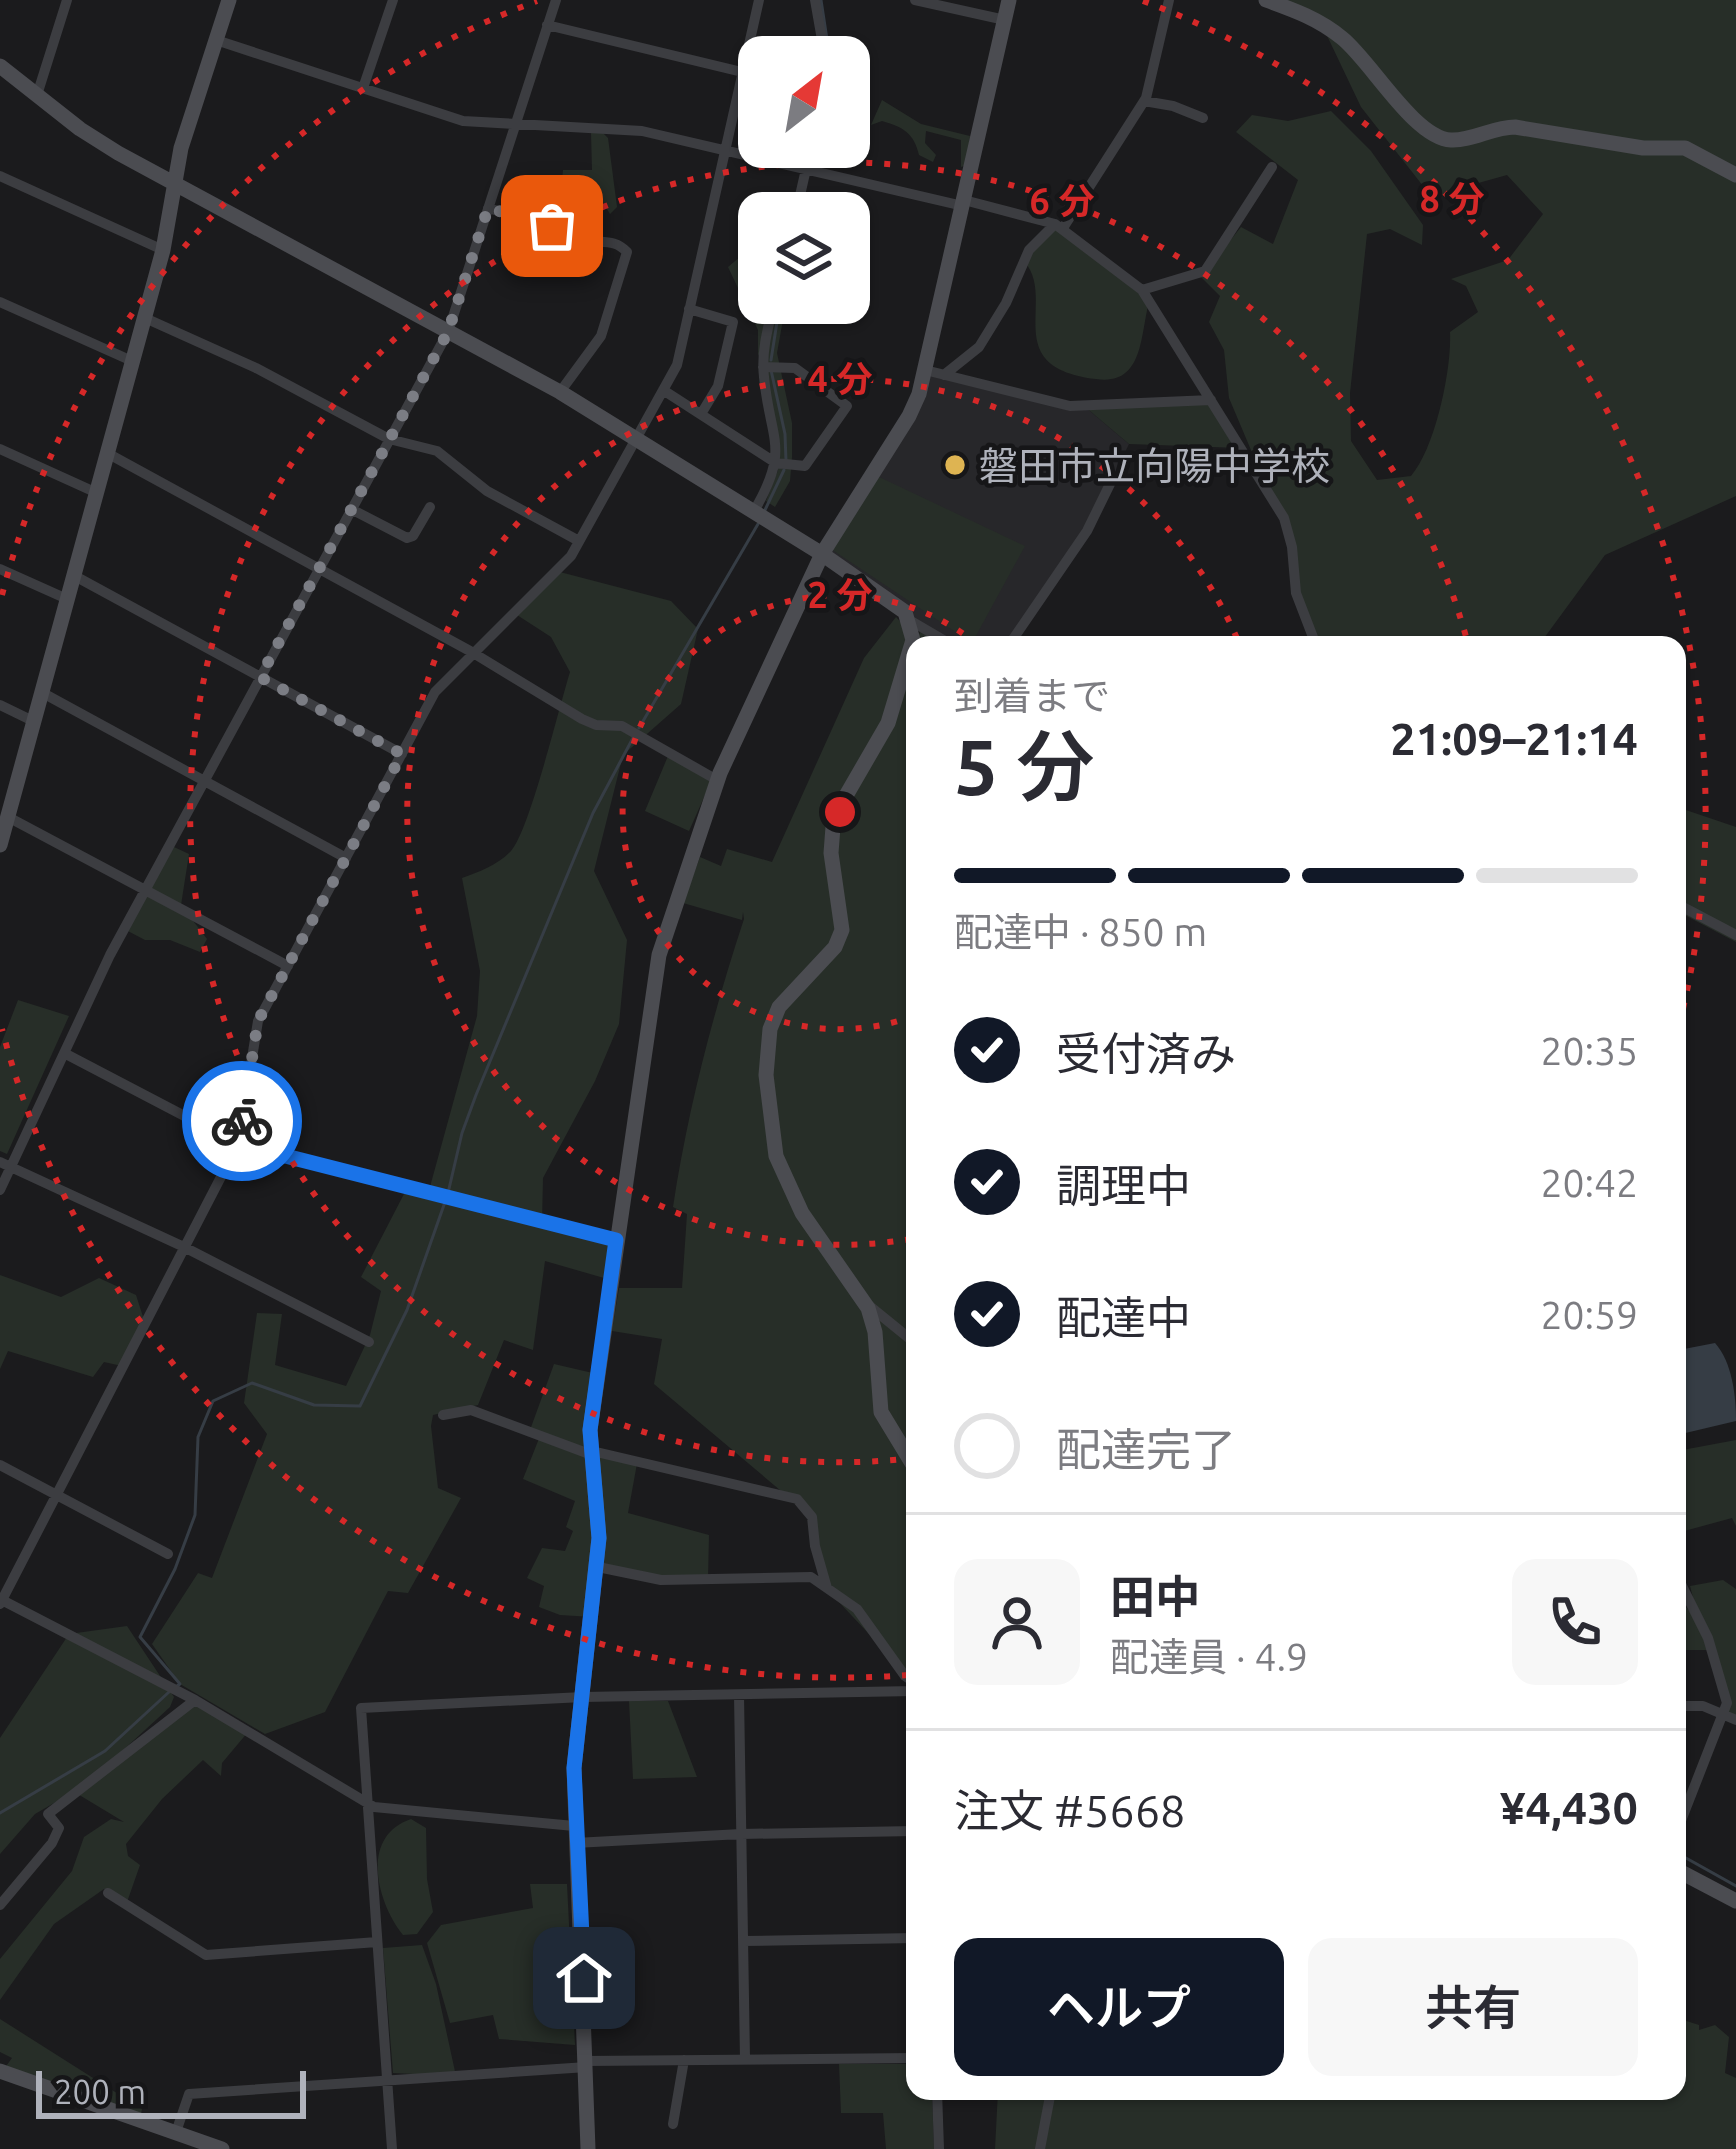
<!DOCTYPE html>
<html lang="ja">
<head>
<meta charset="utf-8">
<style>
	body { margin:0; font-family:Ubuntu,"Noto Sans JP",sans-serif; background:#f7f7f7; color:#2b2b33; height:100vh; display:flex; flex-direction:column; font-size:45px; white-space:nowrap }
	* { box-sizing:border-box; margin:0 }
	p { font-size:39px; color:#7c7c81 }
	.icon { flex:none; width:66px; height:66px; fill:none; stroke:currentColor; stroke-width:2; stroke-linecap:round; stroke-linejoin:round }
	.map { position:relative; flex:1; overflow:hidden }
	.details { position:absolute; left:906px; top:636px; width:780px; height:1464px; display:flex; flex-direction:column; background:#fff; border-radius:24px; box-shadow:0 3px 9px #0004 }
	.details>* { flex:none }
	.needle { width:78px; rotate:31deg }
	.buttons { position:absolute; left:738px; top:36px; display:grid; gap:24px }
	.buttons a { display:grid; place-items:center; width:132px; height:132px; border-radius:24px; background:#fff; box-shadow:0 3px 9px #0004; font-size:60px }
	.scale { position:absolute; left:36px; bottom:30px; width:270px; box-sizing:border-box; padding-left:12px; border:6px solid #afb2bb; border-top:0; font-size:33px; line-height:42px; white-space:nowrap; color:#afb2bb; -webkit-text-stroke:9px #161618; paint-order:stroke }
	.pin { position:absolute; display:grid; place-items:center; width:102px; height:102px; color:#fff; margin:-51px; border-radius:24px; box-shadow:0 6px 18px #0006 }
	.courier { position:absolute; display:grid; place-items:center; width:120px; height:120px; margin:-60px; border:9px solid #1a73e8; border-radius:50%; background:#fff; color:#222; box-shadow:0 3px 15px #0007 }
	.overview em { font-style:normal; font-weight:600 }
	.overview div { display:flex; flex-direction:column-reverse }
	.overview { display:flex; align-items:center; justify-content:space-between; height:204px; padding:0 48px }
	h1 { font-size:78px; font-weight:600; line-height:90px }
	.bar { display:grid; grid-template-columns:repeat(4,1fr); gap:18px 12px; align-content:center; height:144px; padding:0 48px }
	.bar i { height:15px; border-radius:9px; background:#e1e1e2 }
	.bar .active { background:#111827 }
	.bar p { grid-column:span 4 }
	.line { display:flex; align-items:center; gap:30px; padding:0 48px; border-top:3px solid #e1e1e2 }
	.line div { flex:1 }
	.round { display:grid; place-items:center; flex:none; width:126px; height:126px; border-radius:24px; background:#f7f7f7 }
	ol { padding:0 48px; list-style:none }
	li { display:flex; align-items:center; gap:36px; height:132px }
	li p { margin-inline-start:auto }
	li .icon { padding:12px; border-radius:50%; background:#111827; color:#fff; stroke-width:4 }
	li:last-child { color:#7c7c81 }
	li i { width:66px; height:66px; border:6px solid #e1e1e2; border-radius:50% }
	.primary-button { display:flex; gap:24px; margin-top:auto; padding:24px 48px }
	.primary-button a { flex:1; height:138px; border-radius:24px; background:#111827; color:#fff; font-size:48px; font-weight:600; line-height:138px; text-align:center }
	.primary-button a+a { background:#f7f7f7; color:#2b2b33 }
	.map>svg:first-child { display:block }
</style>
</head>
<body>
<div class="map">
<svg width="1736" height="2149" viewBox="0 0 1736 2149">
	<rect width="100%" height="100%" fill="#1b1b1d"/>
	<path fill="#27272a" d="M 925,370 L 1084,406 L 1129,444 L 1087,531 L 1009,645 L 952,645 L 822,554 L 911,413 Z"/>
	<path fill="#272e28" d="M 1265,0 L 1736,0 L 1736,496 L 1605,555 L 1539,645 L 1316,645 L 1299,604 L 1292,547 L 1229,398 L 1224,350 L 1209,322 L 1220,296 L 1201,277 L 1241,227 L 1273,244 L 1298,180 L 1236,132 L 1252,115 L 1288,121 L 1331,111 L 1371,151 L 1423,225 L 1422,245 L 1390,229 L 1367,234 L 1350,393 L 1351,441 L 1377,480 L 1411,476 C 1435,449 1452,369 1450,332 L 1478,312 L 1466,286 L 1451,279 L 1508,260 L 1543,214 L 1507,175 L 1464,187 L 1456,199 L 1427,191 L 1361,107 L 1321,23 Z
		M 882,100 L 921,124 L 970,136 L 967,165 L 961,167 L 961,140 L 926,131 L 925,143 L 936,155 L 933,162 L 919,155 C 914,133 903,127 882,121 L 871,125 Z
		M 602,132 L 608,138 L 617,207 L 610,214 L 599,196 L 573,190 L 570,201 L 577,225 L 567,223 L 560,201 L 563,170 L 592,170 L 591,133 Z
		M 1055,224 L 1149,302 C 1140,335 1144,386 1096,379 C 997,367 1058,299 1024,261 Z
		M 759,241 L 759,303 L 786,303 L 777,353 L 792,423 L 792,457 L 790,481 L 775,507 L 766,501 L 778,470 L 764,365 L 758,354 L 758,330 L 728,267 Z
		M 1211,400 L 1240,448 L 1129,444 L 1084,406 Z
		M 877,476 L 1025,546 L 972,643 L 831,549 Z
		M 556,571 L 671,601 L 698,629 L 681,704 L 623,755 L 594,871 L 627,940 L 619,1024 L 595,1081 L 543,1178 L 542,1222 L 428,1194 L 477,1016 L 480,971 L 462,878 C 479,872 498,865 511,851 C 530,829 559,707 570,672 L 551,637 L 514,613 Z
		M 896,617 L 918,640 L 920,631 L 947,645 L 915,645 L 915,1683 L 822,1584 L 812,1517 L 654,1384 L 662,1339 L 612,1331 L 619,1288 L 682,1288 L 687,1214 L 673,1207 C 688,1109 713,1013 744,919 L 743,912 L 742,920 L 683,903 L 700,857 L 721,866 L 727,849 L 772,862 L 864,658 Z
		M 668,756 L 713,777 L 689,831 L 645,811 Z
		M 1677,807 L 1736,827 L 1736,942 L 1677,911 Z
		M 174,847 L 189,854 L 181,905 L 207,939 L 200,952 L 170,940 L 145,940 L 124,929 Z
		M 18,1000 L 69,1016 L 7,1154 L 0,1151 L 0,1047 Z
		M 405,1192 L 429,1200 L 609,1238 L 604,1278 L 545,1261 L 533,1350 L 504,1340 L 478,1405 L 433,1415 L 431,1426 L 438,1488 L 461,1498 L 408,1593 L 388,1591 L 325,1712 L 265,1734 L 180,1684 L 152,1644 L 198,1573 L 212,1578 L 267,1434 L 244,1403 L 257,1313 L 282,1314 L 275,1365 L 346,1386 L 370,1335 L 381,1291 L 361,1277 Z
		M 0,1275 L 61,1297 L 99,1278 L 136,1295 L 145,1323 L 122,1366 L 104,1362 L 93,1377 L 8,1351 L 0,1369 Z
		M 554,1364 L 597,1374 L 592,1451 L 530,1430 Z
		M 540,1436 L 592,1455 L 638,1458 L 628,1513 L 709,1535 L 708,1579 L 661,1580 L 601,1568 L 592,1617 L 560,1615 L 539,1607 L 544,1586 L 527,1578 L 542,1548 L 565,1551 L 573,1531 L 566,1527 L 575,1501 L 523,1479 Z
		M 1736,1440 L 1736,1526 L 1732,1518 L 1677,1533 L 1677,1451 Z
		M 1677,1574 L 1682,1602 L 1700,1624 L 1690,1586 L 1723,1580 L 1736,1589 L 1736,1716 L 1726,1712 L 1708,1650 L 1677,1650 Z
		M 127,1626 L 174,1697 L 170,1707 L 96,1775 L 195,1700 L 248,1732 L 222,1763 L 221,1776 L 203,1760 L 162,1799 L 126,1844 L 128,1856 L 140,1865 L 126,1905 L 104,1889 L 54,1924 L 0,2000 L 0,1959 L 72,1871 L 84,1837 L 111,1819 L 124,1822 L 76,1793 L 80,1788 L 35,1814 L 0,1854 L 0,1738 L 69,1634 Z
		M 629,1701 L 668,1701 L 697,1777 L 633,1779 Z
		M 411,1819 L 426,1828 L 427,1879 L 433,1912 L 417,1934 L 403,1935 C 376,1901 360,1836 411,1819 Z
		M 530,1884 L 567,1884 L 575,2045 L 499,2039 L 493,2015 L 450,2023 L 427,1943 L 441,1925 L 533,1908 Z
		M 422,1945 L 436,1984 L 456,2076 L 393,2073 L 383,1948 Z
		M 1677,2018 L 1699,2025 L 1699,2030 L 1715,2025 L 1729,2037 L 1725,2073 L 1736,2078 L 1736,2149 L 995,2149 L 998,2091 L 1677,2091 Z
		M 0,2019 L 142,2109 L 141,2114 L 4,2069 L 12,2058 L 0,2052 Z
		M 839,2064 L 915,2064 L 915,2091 L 932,2091 L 934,2149 L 886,2149 L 883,2113 L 841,2113 Z"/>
	<path fill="#363d45" d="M 1715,1343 C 1732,1362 1736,1395 1736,1421 L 1677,1435 L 1680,1356 L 1684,1349 Z"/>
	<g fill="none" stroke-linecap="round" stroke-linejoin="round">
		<path stroke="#363d45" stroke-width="3" d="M 821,0 L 828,46
			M 771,360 L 780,303
			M 771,370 L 785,434 L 786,461
			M 765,510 L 784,470
			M 639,728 L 758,524
			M 448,1193 L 462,1133 L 476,1095 L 593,813 L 634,736
			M 177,1686 L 180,1684 L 140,1637 L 175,1569 L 195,1515 L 198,1437 L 213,1401 L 252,1383 L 314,1405 L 360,1406 L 407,1310 L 445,1202
			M 0,1813 L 105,1751 L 169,1692
			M 1677,1853 L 1736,1886"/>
		<path stroke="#3c3d41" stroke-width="10" d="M 815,0 L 825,57
			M 915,0 L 1005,20
			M 547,25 L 742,72
			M 216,40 L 463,121 L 642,131 L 963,206
			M 363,88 L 393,0
			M 37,95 L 67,0
			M 1144,101 L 1173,106 L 1203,118
			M 0,176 L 163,250
			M 964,200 L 1055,224 L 1142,290 L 1284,518 L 1292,547 L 1296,593 L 1316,645
			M 488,208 C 520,217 550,228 581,239 C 599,245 613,237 627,252 L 601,336 L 560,392
			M 796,213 L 811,147
			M 1063,228 L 1146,98 L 1169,0
			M 1142,290 L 1205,271 L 1272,167
			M 0,302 L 132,361
			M 689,309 L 733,322 L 718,386 L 701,414
			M 145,318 L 256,368 L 389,439 L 437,451 L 487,491 L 579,541
			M 925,370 L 1070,406 L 1211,400
			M 944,375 L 979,347 L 1006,303 L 1029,250 L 1055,224
			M 663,390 L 776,463 L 805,466 L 847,406 L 795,368 L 763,367
			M 0,449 L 97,493
			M 107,453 L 470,651 L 582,719 L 596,725 L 622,726 L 717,780
			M 351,509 L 407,538 L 413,536 L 430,507
			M 754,511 C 791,448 770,441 764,377 C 761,352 768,327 774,303
			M 0,569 L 67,599
			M 73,575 L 402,754
			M 911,621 L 952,645
			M 1009,645 L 1087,531 L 1110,484
			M 41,692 L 346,858
			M 0,705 L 33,721
			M 8,817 L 288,966
			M 1677,904 L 1736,935
			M 64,1053 L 238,1144 L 616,1240
			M 0,1162 L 184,1247 L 369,1342
			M 0,1190 L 110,955 L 448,332 L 556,0
			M 867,1304 L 915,1343
			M 443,1415 L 471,1410 L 592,1455
			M 592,1451 L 797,1499 L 812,1517 L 815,1546 L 827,1588
			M 0,1465 L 168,1554
			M 598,1567 L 661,1580 L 811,1577 L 857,1609 L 905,1676 L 915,1683
			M 1677,1576 L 1708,1638 L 1727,1703 L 1677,1831
			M 0,1599 L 195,1700 L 374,1807 L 574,1826
			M 0,1604 L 238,1144 L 258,1021 L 435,692 L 571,556 L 677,365 L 759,0
			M 739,1695 L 745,2059
			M 1677,1706 L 1703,1706 L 1736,1720
			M 575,1843 L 741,1834 L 915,1831
			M 108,1893 L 206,1955 L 377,1942
			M 0,1905 L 52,1843 L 59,1828 L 48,1814 L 195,1700
			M 743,1941 L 915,1938
			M 586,2061 L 915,2058
			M 937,2091 L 939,2149
			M 673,2124 L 684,2060
			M 176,2132 L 189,2094 L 587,2067
			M 392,2149 L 361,1708 L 583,1697 L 915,1691
			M 1040,2149 L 1051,2091"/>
		<path stroke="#4b4c51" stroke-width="15" d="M 1266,0 C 1294,10 1319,19 1342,38 C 1371,61 1414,138 1451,140 C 1472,141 1493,127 1515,127 L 1643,148 L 1685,148 L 1736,175
			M 0,66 L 80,129 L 118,153 L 560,392 L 822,554 L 905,612 L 913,640 L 888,723 L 840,806 L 833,827 L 831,853 L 842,930 L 835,947 L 779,1007 L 770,1029 L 766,1075 L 776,1156 L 802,1213 L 868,1308 L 875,1332 L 881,1412 L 915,1468
			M 0,845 L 163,250 L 181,148 L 229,0
			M 1677,1870 L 1736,1901
			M 0,2071 L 222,2149
			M 588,2149 L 574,1768 L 599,1538 L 590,1430 L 659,955 L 720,773 L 822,554 L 909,416 L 919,394 L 1009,0"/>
	</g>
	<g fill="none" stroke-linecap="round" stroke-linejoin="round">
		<path stroke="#7b7d84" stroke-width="12" stroke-dasharray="0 21.6" d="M 242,1121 L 258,1021 L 402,754 L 260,677 L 448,332 L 488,208 L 552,226"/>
		<path stroke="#1a73e8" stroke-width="15" d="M 242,1121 L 238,1144 L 616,1240 L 590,1430 L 599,1538 L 574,1768 L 584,1978"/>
	</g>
	<g fill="none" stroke="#d62828" stroke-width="6" stroke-dasharray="6 12">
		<path d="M914 1016A217 217 0 1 1 978 645"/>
		<path d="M911 1239A433 433 0 1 1 1239 643"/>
		<path d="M914 1458A650 650 0 1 1 1468 644"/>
		<path d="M908 1675A866 866 0 0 1 2 1029M2 595A866 866 0 0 1 537 1M1143 1A866 866 0 0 1 1678 1029"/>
	</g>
	<circle fill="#deb452" stroke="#161618" stroke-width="4.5" cx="955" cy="465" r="12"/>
	<g text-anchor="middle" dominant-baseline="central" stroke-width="9" stroke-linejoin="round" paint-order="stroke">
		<g font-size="39" fill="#afb2bb" stroke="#161618" text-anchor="start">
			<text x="979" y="465">磐田市立向陽中学校</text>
		</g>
	</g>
	<circle cx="840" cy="812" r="18" fill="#d62828" stroke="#161618" stroke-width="6"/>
	<g font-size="36" text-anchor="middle" font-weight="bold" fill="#d62828" stroke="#161618" stroke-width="9" stroke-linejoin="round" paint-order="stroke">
		<text x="1452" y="212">8 分</text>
		<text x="1062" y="214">6 分</text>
		<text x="840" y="392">4 分</text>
		<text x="840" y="608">2 分</text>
	</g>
</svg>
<div class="buttons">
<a><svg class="needle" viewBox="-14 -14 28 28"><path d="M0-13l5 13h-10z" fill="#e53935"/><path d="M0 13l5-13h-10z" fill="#7c7c81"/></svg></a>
<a><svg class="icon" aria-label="layers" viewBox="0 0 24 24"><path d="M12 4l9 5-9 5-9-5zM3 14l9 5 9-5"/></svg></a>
</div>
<div class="scale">200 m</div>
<div class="pin" style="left:552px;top:226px;background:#ea580c"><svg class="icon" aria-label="bag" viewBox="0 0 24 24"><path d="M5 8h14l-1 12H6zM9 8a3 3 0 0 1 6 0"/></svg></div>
<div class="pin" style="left:584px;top:1978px;background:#1f2937"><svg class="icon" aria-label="home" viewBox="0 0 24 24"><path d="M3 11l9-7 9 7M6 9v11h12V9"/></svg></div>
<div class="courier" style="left:242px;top:1121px"><svg class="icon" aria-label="bike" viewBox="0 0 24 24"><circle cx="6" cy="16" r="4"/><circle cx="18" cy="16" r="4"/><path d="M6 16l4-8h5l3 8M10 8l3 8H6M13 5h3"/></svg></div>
<section class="details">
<div class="overview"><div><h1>5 分</h1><p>到着まで</p></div><em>21:09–21:14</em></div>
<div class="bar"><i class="active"></i><i class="active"></i><i class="active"></i><i></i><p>配達中 · 850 m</p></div>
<ol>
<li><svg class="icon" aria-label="check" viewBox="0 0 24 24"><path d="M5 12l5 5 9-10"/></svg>受付済み<p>20:35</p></li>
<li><svg class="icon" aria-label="check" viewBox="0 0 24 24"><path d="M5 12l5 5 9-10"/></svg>調理中<p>20:42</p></li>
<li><svg class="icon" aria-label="check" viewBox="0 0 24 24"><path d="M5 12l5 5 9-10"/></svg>配達中<p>20:59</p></li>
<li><i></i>配達完了</li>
</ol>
<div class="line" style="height:216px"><a class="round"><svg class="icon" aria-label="person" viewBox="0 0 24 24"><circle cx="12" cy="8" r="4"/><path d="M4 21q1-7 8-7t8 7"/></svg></a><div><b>田中</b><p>配達員 · 4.9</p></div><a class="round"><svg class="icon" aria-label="phone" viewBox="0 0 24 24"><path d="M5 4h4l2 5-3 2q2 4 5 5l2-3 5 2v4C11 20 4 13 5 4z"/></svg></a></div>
<div class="line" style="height:156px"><div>注文 #5668</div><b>¥4,430</b></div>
<div class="primary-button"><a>ヘルプ</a><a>共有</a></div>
</section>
</div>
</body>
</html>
